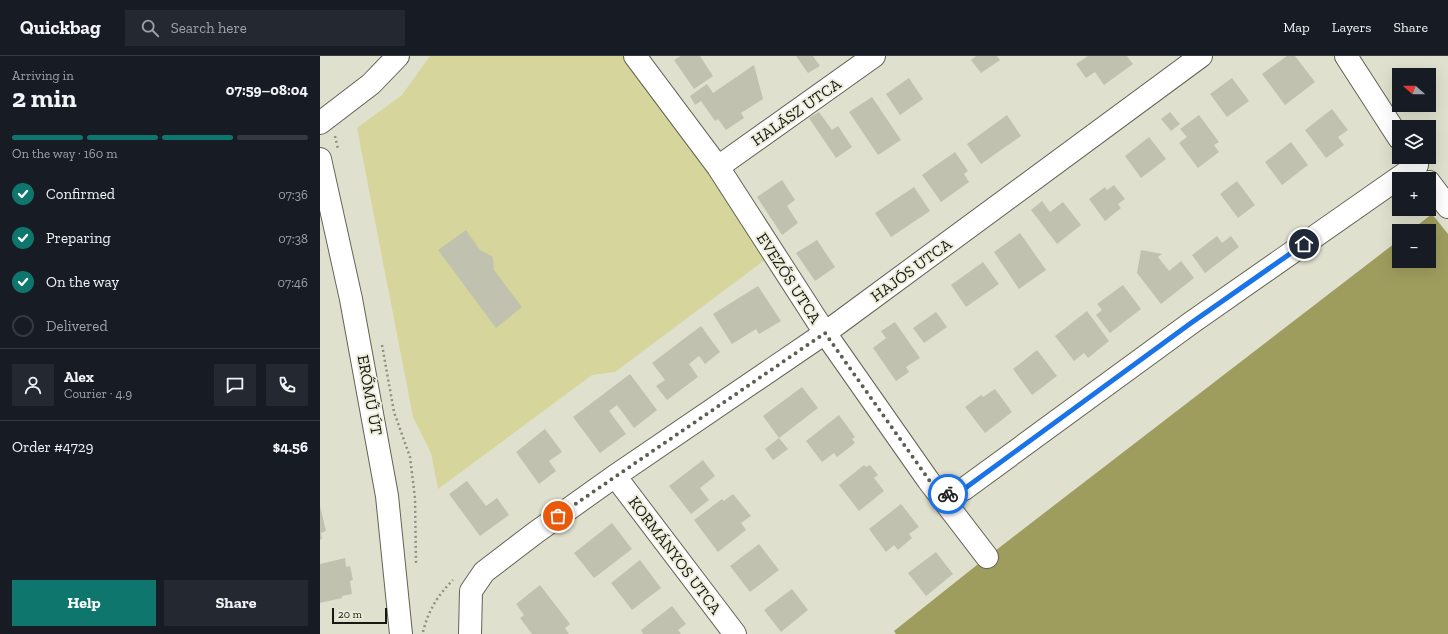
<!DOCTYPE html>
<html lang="en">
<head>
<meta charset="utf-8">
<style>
	body { margin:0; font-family:"Zilla Slab",serif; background:#242831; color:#f1f3f6; height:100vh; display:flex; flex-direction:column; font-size:15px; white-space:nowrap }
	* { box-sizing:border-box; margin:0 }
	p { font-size:13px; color:#9ea1a6 }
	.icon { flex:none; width:22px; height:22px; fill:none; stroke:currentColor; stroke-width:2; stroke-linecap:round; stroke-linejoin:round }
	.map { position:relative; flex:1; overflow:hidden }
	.drawer { display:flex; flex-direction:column; background:#171b24; width:320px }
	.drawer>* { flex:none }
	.needle { width:26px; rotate:291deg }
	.fabs { position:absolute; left:1072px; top:12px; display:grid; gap:8px }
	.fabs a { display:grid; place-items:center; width:44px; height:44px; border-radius:0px; background:#171b24; box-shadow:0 4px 16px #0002; font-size:20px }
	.scale { position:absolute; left:12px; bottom:10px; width:55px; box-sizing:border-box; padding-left:4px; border:2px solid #181812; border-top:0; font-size:11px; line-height:14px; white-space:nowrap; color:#181812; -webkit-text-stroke:3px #ededdb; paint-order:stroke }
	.pin { position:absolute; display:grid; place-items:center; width:34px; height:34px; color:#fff; margin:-17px; border:2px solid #fff; border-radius:50%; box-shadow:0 1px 4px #0007 }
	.courier { position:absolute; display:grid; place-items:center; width:40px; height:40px; margin:-20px; border:3px solid #1a73e8; border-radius:50%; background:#fff; color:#222; box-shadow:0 1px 5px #0007 }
	.headline em { font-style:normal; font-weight:700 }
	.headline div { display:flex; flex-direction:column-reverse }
	.headline { display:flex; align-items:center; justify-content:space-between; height:68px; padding:0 12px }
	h1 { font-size:26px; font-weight:700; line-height:30px }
	.bar { display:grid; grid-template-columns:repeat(4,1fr); gap:6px 4px; align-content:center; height:48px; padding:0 12px }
	.bar i { height:5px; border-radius:3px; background:#363941 }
	.bar .current { background:#0f766e }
	.bar p { grid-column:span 4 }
	.line { display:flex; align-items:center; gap:10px; padding:0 12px; border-top:1px solid #363941 }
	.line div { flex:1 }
	.round { display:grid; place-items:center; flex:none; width:42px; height:42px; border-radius:0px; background:#242831 }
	ol { padding:0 12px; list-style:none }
	li { display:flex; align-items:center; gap:12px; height:44px }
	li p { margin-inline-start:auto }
	li .icon { padding:4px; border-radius:50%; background:#0f766e; color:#fff; stroke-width:4 }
	li:last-child { color:#9ea1a6 }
	li i { width:22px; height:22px; border:2px solid #363941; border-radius:50% }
	.cta { display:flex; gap:8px; margin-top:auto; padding:8px 12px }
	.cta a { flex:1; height:46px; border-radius:0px; background:#0f766e; color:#fff; font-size:16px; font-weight:700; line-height:46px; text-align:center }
	.cta a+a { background:#242831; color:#f1f3f6 }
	header { display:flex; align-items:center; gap:24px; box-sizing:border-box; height:56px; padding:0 20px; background:#171b24; border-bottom:1px solid #363941 }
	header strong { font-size:19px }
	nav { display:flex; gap:22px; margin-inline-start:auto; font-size:14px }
	.search { width:280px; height:36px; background:#242831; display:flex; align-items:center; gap:10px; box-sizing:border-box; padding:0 14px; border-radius:0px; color:#9ea1a6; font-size:15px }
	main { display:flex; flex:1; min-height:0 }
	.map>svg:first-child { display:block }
</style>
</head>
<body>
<header>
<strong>Quickbag</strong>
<div class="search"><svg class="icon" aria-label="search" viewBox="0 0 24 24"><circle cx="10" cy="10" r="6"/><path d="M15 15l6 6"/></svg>Search here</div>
<nav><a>Map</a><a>Layers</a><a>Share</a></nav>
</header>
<main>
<section class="drawer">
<div class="headline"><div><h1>2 min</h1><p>Arriving in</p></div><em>07:59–08:04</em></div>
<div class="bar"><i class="current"></i><i class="current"></i><i class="current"></i><i></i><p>On the way · 160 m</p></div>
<ol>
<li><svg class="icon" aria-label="check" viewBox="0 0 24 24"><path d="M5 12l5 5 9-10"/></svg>Confirmed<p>07:36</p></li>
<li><svg class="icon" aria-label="check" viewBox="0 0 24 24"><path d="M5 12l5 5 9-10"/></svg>Preparing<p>07:38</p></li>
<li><svg class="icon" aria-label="check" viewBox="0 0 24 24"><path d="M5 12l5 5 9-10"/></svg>On the way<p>07:46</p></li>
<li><i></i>Delivered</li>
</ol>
<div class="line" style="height:72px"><a class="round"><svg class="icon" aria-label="person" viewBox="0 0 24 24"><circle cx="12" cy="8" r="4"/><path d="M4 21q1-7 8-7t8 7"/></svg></a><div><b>Alex</b><p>Courier · 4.9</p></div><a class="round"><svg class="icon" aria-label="chat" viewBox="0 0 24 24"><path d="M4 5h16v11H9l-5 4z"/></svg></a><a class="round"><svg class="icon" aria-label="phone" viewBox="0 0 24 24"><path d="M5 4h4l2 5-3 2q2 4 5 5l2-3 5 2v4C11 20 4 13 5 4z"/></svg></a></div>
<div class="line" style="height:52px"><div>Order #4729</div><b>$4.56</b></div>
<div class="cta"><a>Help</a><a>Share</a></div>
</section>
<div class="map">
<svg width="1128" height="578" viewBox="0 0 1128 578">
	<rect width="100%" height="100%" fill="#e0e0ce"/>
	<path fill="#d6d59c" d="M 110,0 L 314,0 L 454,197 L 295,316 L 272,319 L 118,433 L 111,397 L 93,361 L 37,72 L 82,39 Z"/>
	<path fill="#9f9d5e" d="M 1112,158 L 1128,178 L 1128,578 L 576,578 L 574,575 L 667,501 L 1079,184 L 1079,205 L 1109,205 L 1109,175 L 1090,175 Z"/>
	<path fill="#c1c1af" d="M 361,0 L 380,0 L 393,20 L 374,33 L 354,4 Z
		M 476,0 L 493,0 L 500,10 L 488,17 Z
		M 656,0 L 677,0 L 680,4 L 661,17 L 651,4 Z
		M 768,0 L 807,0 L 813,8 L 784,29 L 775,16 L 766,22 L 756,8 Z
		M 967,0 L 975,0 L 995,26 L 965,49 L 942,18 Z
		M 434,9 L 443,43 L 421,57 L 424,62 L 406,74 L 398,63 L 395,65 L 381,45 L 375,49 L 370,40 L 387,28 L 393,37 Z
		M 589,22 L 603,43 L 580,59 L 566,38 Z
		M 912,22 L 929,45 L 907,61 L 890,38 Z
		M 552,41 L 581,84 L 558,99 L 529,56 Z
		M 1012,53 L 1028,74 L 1018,81 L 1024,89 L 1006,102 L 985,74 Z
		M 499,56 L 512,74 L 518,70 L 532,91 L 516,102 L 489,62 Z
		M 850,56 L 860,68 L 851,75 L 841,63 Z
		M 687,59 L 701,80 L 661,108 L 647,88 Z
		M 879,59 L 899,86 L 894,89 L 899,96 L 878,112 L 859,87 L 867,81 L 860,73 Z
		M 829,81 L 846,103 L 821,122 L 805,100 Z
		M 971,86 L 988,109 L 962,129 L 945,106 Z
		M 635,96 L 648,115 L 644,118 L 649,126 L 621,146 L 602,119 Z
		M 462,124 L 475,144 L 467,150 L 478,167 L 462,179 L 437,141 Z
		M 917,125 L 935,149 L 918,162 L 900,138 Z
		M 794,129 L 805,143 L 798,148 L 801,152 L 785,165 L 769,143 L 785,131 L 787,134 Z
		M 594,131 L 610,155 L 571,181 L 555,157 Z
		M 722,145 L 730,156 L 743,146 L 761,169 L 737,188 L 711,154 Z
		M 146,174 L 160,194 L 173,201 L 174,214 L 202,251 L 176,272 L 118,194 Z
		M 700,177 L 726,214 L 699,233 L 674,196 Z
		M 897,180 L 902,187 L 911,180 L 919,191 L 885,217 L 872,199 Z
		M 497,184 L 515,211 L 495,225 L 476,197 Z
		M 821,194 L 842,198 L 838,201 L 849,215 L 861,205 L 874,222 L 841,248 L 817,217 Z
		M 663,206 L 679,228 L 646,251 L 631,229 Z
		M 803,229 L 821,253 L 790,277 L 776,259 L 782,254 L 777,248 Z
		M 438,230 L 461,265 L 439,278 L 436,273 L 412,288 L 393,258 Z
		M 767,255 L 789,285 L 768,302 L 764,297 L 754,305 L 735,280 Z
		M 616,256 L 627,271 L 604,287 L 593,272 Z
		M 575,266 L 600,302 L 586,311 L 589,316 L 576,325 L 553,292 L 566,282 L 561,275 Z
		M 381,270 L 400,296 L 385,308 L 379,300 L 369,308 L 378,321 L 347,344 L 336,330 L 345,324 L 332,307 Z
		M 717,294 L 737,320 L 712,339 L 693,313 Z
		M 310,318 L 337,354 L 314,372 L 297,349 L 289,355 L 306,378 L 280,397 L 253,361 Z
		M 482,331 L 498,352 L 459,382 L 443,360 Z
		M 675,333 L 692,356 L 665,377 L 645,351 L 661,339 L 663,341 Z
		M 519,359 L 535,381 L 532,383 L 535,387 L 517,401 L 514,397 L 502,406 L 486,385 Z
		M 225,373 L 242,396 L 229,405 L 236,415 L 219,428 L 196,396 Z
		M 459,382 L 468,393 L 453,404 L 445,393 Z
		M 383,404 L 395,420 L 380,432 L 389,444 L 371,458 L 349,430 Z
		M 544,409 L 546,411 L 550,409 L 558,419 L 554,422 L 564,435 L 539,455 L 519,429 Z
		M 147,425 L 166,450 L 177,442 L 189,459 L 160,480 L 129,438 Z
		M 413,438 L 431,460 L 421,467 L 426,474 L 398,496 L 374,464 L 402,443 L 404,445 Z
		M 581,448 L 599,471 L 589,478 L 592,482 L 578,494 L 574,489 L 566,496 L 549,473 Z
		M 0,450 L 6,475 L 1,477 L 2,483 L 0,484 Z
		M 292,467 L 312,493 L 274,522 L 254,497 Z
		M 439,488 L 459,514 L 430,536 L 410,510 Z
		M 616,496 L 633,518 L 606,540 L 588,517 Z
		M 25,502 L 26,511 L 30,510 L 33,524 L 30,525 L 32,538 L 22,540 L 22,542 L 0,547 L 0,508 Z
		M 320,504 L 341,532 L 312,554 L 291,527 Z
		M 220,529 L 250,568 L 245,572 L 249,578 L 212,578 L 200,562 L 204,559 L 196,548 Z
		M 472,533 L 488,554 L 461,576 L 444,554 Z
		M 352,550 L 366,568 L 358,574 L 361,578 L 323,578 L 321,574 Z"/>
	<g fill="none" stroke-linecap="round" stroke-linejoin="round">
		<g stroke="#636354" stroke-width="24">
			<path id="street" d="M 315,0 L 398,111 L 505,277 L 608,424 L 667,501
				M 1026,0 L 1079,82
				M 0,67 L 51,28 L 78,0
				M 398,111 L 554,0
				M 1109,126 L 1128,151
				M 295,420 L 415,578
				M 619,438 L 635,438 L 644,433 L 871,267 L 1097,109
				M 150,578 L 151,535 L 164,516 L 215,477 L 295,420 L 505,277 L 881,0"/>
		</g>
		<g stroke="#636354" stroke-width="24">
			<path id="secondary" d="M 0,103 L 31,243 L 67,440 L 81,578"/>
		</g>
		<path stroke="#909083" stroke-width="2.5" stroke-dasharray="2 3" stroke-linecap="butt" d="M 15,80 L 18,93
			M 62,289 L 74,356 L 90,401 L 95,442 L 96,507
			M 103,576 C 108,555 118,539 133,524"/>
		<use href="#street" stroke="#fff" stroke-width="22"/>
		<use href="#secondary" stroke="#fff" stroke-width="22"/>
	</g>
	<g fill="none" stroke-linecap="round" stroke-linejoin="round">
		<path stroke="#5e5e54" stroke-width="4" stroke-dasharray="0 7.2" d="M 238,460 L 505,277 L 619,438 L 628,438"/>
		<path stroke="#1a73e8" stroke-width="5" d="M 628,438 L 644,433 L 871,267 L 984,188"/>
	</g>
	<g text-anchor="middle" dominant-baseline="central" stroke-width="4" stroke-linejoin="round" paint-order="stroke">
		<g font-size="16" fill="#181812" stroke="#ededdb">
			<text transform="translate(476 56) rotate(-35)">HALÁSZ UTCA</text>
			<text transform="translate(591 214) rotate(-36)">HAJÓS UTCA</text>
			<text transform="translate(469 222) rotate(57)">EVEZŐS UTCA</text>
			<text transform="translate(50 339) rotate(80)">ERŐMŰ ÚT</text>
			<text transform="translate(355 499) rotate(53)">KORMÁNYOS UTCA</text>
		</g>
	</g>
</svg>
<div class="fabs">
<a><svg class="needle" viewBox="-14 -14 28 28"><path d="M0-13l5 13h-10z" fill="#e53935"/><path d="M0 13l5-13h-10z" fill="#9ea1a6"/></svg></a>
<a><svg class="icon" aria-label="layers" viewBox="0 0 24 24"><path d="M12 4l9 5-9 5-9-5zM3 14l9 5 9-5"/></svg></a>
<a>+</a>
<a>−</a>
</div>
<div class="scale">20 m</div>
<div class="pin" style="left:238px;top:460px;background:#ea580c"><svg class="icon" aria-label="bag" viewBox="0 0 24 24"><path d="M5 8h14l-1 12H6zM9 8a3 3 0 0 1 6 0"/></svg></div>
<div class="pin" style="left:984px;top:188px;background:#1f2937"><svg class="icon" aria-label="home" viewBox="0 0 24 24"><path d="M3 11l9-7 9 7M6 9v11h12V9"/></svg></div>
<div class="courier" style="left:628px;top:438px"><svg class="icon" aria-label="bike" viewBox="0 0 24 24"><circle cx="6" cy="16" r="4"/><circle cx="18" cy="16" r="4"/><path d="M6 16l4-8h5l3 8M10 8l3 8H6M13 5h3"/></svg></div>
</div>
</main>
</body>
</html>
